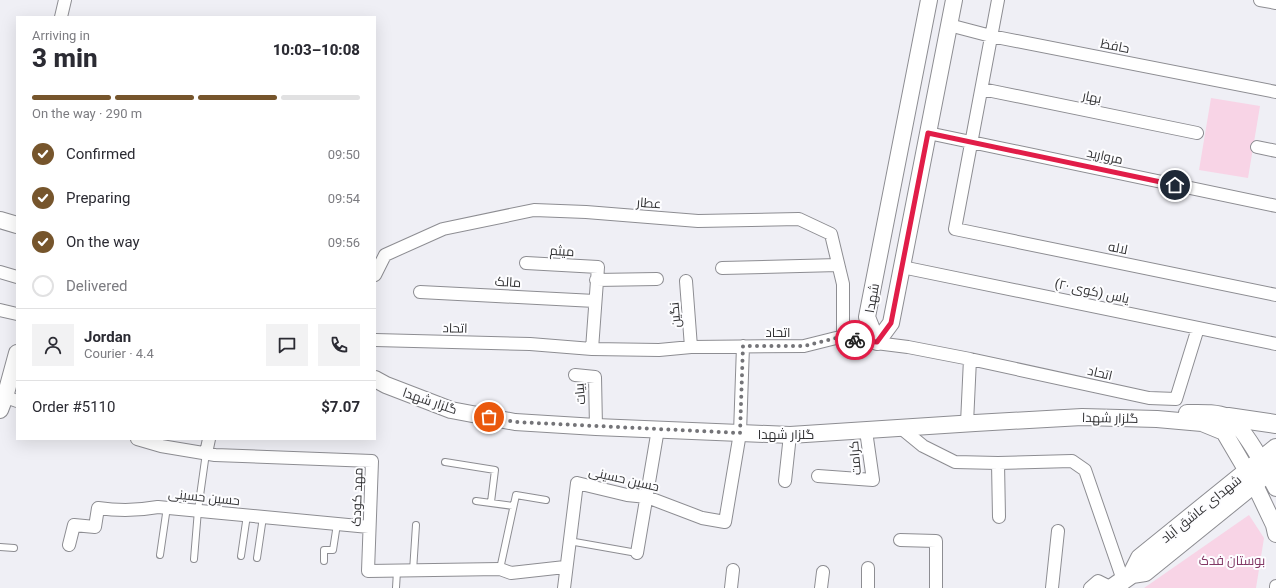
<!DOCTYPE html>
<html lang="en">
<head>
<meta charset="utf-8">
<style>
	body { margin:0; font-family:Roboto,Cairo,sans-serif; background:#f2f2f3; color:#2b2b33; height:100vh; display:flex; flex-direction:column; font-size:15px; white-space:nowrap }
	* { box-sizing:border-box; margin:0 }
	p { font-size:13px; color:#7c7c81 }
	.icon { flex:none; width:22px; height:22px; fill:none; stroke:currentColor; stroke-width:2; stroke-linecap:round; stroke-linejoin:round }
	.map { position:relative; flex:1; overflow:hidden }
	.details { position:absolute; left:16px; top:16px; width:360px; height:424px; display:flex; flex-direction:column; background:#fff; border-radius:0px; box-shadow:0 4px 16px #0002 }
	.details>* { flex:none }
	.pin { position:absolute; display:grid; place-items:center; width:34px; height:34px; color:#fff; margin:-17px; border:2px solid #fff; border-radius:50%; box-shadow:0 1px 4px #0007 }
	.courier { position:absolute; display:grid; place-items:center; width:40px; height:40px; margin:-20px; border:3px solid #e11d48; border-radius:50%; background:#fff; color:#222; box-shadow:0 1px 5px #0007 }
	.summary em { font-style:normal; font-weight:800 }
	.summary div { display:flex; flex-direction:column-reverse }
	.summary { display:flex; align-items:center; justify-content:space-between; height:68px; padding:0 16px }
	h1 { font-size:26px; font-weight:800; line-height:30px }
	.bar { display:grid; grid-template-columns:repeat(4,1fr); gap:6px 4px; align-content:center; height:48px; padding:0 16px }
	.bar i { height:5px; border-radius:3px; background:#e1e1e2 }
	.bar .current { background:#76552c }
	.bar p { grid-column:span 4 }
	.line { display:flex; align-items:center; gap:10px; padding:0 16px; border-top:1px solid #e1e1e2 }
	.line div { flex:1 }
	.round { display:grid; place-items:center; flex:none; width:42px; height:42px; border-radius:0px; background:#f2f2f3 }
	ol { padding:0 16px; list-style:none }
	li { display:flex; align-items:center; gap:12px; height:44px }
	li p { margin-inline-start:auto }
	li .icon { padding:4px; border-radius:50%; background:#76552c; color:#fff; stroke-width:4 }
	li:last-child { color:#7c7c81 }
	li i { width:22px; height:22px; border:2px solid #e1e1e2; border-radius:50% }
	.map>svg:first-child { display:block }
</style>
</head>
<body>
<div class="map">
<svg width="1276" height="588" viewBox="0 0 1276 588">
	<rect width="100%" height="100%" fill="#efeff5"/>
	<path fill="#f8d4e6" d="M 1211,98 L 1260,106 L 1248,178 L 1199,170 Z
		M 1249,515 L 1264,538 L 1256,588 L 1144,588 Z"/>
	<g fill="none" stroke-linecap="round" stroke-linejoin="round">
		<g stroke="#8d8d92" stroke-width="8">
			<path id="service" d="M 445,462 L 495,470 L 491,502
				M 476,501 L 513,506
				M 569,541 L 637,553
				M 0,547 L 14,548
				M 160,555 L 167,507
				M 241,556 L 247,515
				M 257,558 L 263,517
				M 194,559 L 198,510 L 206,453
				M 324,561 L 324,550 L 333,550 L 337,524
				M 500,569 L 516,495 L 546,500
				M 413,571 L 416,525
				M 396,588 L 397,571"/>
		</g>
		<g stroke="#8d8d92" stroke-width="14">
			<path id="minor" d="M 998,0 L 955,229 L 1276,295
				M 1260,0 L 1276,3
				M 61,17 L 65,0
				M 949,25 L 991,36 L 1276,92
				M 982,89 L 1197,133
				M 928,133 L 1276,206
				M 1257,147 L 1276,151
				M 526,263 L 598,267 L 592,349
				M 902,267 L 1276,344
				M 722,268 L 838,265
				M 0,272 L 17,277
				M 375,275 L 385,255 L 443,229 L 534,210 L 586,212 L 698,221 L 799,219 L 831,234 L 843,284 L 843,339
				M 596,280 L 657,279
				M 686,281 L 691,347
				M 420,292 L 595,301
				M 0,310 L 17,314
				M 375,340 L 530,344 L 592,349 L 659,350 L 691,347 L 804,346 L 836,338 L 908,347 L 970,359 L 1149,398 L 1176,399 L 1198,328
				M 575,375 L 595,377 L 596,427
				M 0,395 L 17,401
				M 967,423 L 970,359
				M 901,428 L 923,446 L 955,462 L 998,463 L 1072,461 L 1085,470 L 1123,580
				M 137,439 L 161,446 L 215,455 L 372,461 L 368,571 L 500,569 L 511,573 L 565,567
				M 206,453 L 209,439
				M 998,463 L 999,517
				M 818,476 L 873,480 L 866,431
				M 785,481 L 790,435
				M 900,540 L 936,541 L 936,588
				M 69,545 L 74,525 L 95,527 L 98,508 C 120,511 136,511 158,507 L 369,527
				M 637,553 L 658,429
				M 564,588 L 577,483 L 627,495 L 647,497 L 702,518 L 725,522 L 740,433 L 743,346
				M 731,588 L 733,570
				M 821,588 L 823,572
				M 868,588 L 868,568
				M 1052,588 L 1058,531
				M 1090,588 L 1098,581 L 1112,588
				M 1276,588 L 1276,586"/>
		</g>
		<g stroke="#8d8d92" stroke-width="18">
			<path id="tertiary" d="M 929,0 L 867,317 L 877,342 L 891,323 L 954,0
				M 0,220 L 17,225
				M 375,379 L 386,385 L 451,410 L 515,422 L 596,427 L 790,435 L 975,423 L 1082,417 L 1157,419 L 1202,423 L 1224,432 L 1254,483 L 1274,525 L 1276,534
				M 0,410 L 5,397 L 17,353
				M 1187,413 C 1200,413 1216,412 1227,417 C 1242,423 1268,472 1276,488"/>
		</g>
		<g stroke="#8d8d92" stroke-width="20">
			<path id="secondary" d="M 1228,417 L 1276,424
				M 1132,574 L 1140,558 L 1276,448
				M 1112,588 L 1132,574 L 1145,572 L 1276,466"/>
		</g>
		<use href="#service" stroke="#fff" stroke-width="6"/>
		<use href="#minor" stroke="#fff" stroke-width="12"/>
		<use href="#tertiary" stroke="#fff" stroke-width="16"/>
		<use href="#secondary" stroke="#fff" stroke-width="18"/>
	</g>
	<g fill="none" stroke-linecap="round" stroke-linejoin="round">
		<path stroke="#747478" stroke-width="4" stroke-dasharray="0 7.2" d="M 489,417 L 515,422 L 740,433 L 743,346 L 804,346 L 836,338 L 855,340"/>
		<path stroke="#e11d48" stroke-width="5" d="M 855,340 L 877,342 L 891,323 L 928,133 L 1175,185"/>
	</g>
	<g text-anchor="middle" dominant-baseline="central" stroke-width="4" stroke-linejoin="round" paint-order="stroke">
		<g font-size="13" fill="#323234" stroke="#fdfdff">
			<text transform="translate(1115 46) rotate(11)">حافظ</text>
			<text transform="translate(1092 97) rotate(11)">بهار</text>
			<text transform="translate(1105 156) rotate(12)">مروارید</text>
			<text transform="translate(649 203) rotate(4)">عطار</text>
			<text transform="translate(1118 248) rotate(11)">لاله</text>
			<text transform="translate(562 251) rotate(3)">میثم</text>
			<text transform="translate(508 282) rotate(3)">مالک</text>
			<text transform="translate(1092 291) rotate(12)">یاس (کوی ۲۰)</text>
			<text transform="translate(872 298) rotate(-80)">شهدا</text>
			<text transform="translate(675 315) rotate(-95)">نگین</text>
			<text transform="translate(455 328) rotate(1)">اتحاد</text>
			<text x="778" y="332">اتحاد</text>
			<text transform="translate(1100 373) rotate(13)">اتحاد</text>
			<text transform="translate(580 394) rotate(-96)">بیات</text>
			<text transform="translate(430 401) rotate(19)">گلزار شهدا</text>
			<text transform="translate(1110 418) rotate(1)">گلزار شهدا</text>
			<text x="786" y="434">گلزار شهدا</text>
			<text transform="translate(855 458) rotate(-95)">کرامت</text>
			<text transform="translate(624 479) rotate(13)">حسین حسینی</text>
			<text transform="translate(204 497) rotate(6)">حسین حسینی</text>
			<text transform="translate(357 497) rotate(-88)">مهد کودک</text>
			<text transform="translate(1201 509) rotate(-39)">شهدای عاشق آباد</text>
		</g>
		<g font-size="13" fill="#833865" stroke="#fdfdff">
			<text x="1232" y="560">بوستان فدک</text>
		</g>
	</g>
</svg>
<div class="pin" style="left:489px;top:417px;background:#ea580c"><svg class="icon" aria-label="bag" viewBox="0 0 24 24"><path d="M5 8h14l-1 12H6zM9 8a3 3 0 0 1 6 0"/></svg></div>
<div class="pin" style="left:1175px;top:185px;background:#1f2937"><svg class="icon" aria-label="home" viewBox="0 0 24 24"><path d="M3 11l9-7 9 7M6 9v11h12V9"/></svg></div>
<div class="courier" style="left:855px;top:340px"><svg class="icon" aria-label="bike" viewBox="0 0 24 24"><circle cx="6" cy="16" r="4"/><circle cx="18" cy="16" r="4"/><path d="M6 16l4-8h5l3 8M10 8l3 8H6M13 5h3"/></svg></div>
<section class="details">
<div class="summary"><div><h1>3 min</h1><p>Arriving in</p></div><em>10:03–10:08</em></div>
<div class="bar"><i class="current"></i><i class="current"></i><i class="current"></i><i></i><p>On the way · 290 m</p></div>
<ol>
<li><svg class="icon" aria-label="check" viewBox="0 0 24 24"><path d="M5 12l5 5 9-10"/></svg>Confirmed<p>09:50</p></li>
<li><svg class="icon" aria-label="check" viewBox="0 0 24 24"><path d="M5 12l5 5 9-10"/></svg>Preparing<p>09:54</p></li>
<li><svg class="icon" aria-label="check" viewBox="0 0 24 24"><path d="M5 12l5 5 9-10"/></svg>On the way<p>09:56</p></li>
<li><i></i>Delivered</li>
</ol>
<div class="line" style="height:72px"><a class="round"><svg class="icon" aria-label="person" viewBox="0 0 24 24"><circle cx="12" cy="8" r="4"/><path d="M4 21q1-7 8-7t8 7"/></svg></a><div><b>Jordan</b><p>Courier · 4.4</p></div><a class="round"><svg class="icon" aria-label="chat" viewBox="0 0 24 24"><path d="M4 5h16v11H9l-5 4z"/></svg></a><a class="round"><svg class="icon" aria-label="phone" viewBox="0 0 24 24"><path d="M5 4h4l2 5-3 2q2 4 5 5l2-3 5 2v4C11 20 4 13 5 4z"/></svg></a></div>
<div class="line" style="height:52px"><div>Order #5110</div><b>$7.07</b></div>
</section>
</div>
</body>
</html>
